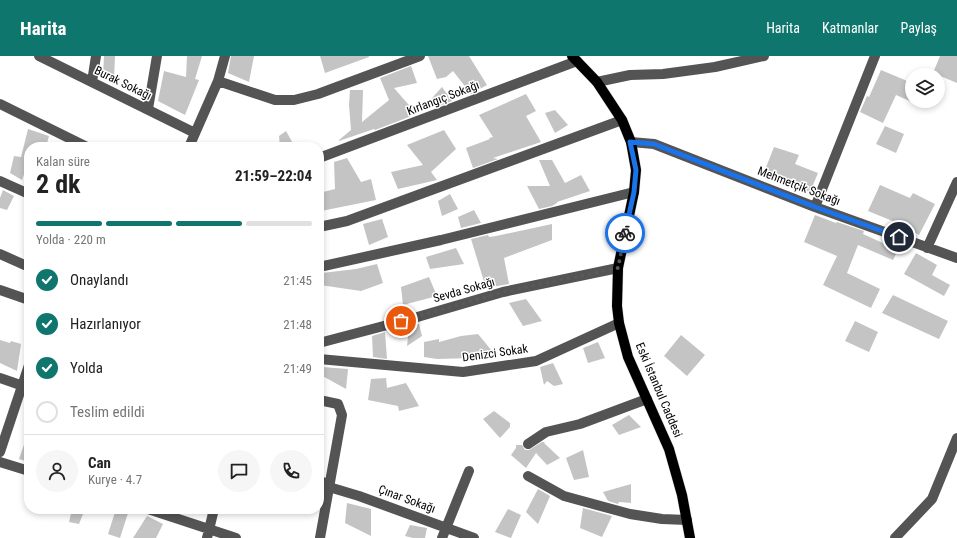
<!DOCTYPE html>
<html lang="tr">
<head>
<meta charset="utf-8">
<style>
	body { margin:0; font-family:"Roboto Condensed",sans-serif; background:#f6f6f6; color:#222; height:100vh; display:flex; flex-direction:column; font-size:15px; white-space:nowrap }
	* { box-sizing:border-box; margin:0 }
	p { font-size:13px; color:#767676 }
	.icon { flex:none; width:22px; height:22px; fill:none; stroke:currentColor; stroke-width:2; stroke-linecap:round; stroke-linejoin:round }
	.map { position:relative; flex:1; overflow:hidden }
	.drawer { position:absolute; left:24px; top:86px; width:300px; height:372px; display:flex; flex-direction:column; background:#fff; border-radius:16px; box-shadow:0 2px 6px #0003 }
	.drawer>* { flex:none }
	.buttons { position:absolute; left:905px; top:12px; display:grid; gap:8px }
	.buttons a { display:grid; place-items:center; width:40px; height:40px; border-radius:50%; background:#fff; box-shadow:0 2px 6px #0003; font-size:20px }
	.pin { position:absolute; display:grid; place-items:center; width:34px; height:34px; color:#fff; margin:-17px; border:2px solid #fff; border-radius:50%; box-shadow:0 1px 4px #0007 }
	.courier { position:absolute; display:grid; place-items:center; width:40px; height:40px; margin:-20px; border:3px solid #1a73e8; border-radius:50%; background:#fff; color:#222; box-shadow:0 1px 5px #0007 }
	.summary em { font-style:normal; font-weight:700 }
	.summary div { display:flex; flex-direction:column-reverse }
	.summary { display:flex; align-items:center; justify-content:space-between; height:68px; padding:0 12px }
	h1 { font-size:26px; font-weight:700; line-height:30px }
	.bar { display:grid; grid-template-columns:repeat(4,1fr); gap:6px 4px; align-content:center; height:48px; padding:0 12px }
	.bar i { height:5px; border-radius:3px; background:#e0e0e0 }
	.bar .active { background:#0f766e }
	.bar p { grid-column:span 4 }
	.line { display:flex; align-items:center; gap:10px; padding:0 12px; border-top:1px solid #e0e0e0 }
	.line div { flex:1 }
	.round { display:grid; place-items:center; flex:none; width:42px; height:42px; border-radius:21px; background:#f6f6f6 }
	ol { padding:0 12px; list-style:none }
	li { display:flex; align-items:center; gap:12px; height:44px }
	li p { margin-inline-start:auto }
	li .icon { padding:4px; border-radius:50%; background:#0f766e; color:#fff; stroke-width:4 }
	li:last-child { color:#767676 }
	li i { width:22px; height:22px; border:2px solid #e0e0e0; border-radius:50% }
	header { display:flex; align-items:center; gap:24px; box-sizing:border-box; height:56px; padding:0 20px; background:#0f766e; color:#fff }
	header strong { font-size:19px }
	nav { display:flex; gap:22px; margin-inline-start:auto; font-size:14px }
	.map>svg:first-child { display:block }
</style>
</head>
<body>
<header>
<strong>Harita</strong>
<nav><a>Harita</a><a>Katmanlar</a><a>Paylaş</a></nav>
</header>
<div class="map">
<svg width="957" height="482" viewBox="0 0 957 482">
	<rect width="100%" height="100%" fill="#fff"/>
	<path fill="#c4c4c4" d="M 104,0 L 115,0 L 114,25 L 103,20 Z
		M 187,0 L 202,0 L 195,23 L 199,24 L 185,59 L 158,45 L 164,15 L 186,21 Z
		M 231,0 L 254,0 L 249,26 L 228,17 Z
		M 320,0 L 369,0 L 369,1 L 325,17 Z
		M 428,0 L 469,0 L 487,29 L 471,38 L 453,15 L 446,21 L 437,23 Z
		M 940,0 L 957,0 L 957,27 L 933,17 Z
		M 411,10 L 417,27 L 394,32 L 415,56 L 409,61 L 375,74 L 374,73 L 339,85 L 339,84 L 351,74 L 349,49 L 350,34 L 363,34 L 362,66 L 389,44 L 380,22 Z
		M 881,14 L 912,27 L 912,46 L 896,39 L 883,67 L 860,56 L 867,40 L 869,41 Z
		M 442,31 L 452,45 L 437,51 L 432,42 Z
		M 526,38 L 536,55 L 526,60 L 541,86 L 493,102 L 498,103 L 473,112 L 466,92 L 490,83 L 489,82 L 493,81 L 479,59 Z
		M 555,54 L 568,69 L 555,77 L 545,57 Z
		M 885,70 L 904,78 L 896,97 L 876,88 Z
		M 28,73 L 49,80 L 46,91 L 29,91 L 29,105 L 22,124 L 10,117 L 14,100 L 21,101 Z
		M 444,74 L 456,93 L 431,116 L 437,124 L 398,133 L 391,116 L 423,109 L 407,89 Z
		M 286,75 L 295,91 L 280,91 L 279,80 Z
		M 774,91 L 799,99 L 795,108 L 818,117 L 810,136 L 763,119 Z
		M 347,102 L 361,126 L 371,123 L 376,144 L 321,155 L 319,137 L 335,133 L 334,106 Z
		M 539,104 L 552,104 L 565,127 L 581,119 L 590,135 L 557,146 L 557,147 L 552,150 L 539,153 L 527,130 L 550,130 Z
		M 880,129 L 910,142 L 913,137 L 935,148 L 919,179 L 895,166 L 868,155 Z
		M 3,134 L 14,140 L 7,154 L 0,152 L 0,142 Z
		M 450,138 L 458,153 L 442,160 L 438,145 Z
		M 474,154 L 481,167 L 461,172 L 458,161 Z
		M 815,159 L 836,167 L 837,166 L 864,175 L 863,178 L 898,194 L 893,204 L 858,189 L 847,217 L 880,233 L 871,252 L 823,229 L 837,200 L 804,186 Z
		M 382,163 L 388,181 L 369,189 L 363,168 Z
		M 552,168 L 552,184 L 504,202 L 509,228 L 486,232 L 471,183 L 488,179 L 489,181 L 496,180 Z
		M 456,192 L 464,208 L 430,213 L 426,201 Z
		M 916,197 L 937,209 L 932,219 L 950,229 L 944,240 L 904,218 Z
		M 377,208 L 383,227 L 361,235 L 320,229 L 322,217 L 356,213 Z
		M 429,221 L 437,240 L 403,249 L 401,231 Z
		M 893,239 L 948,265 L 939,283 L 882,257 Z
		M 526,243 L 542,265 L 523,270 L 509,247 Z
		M 855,265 L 878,276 L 869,296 L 845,285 Z
		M 419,268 L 422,280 L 407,290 L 409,270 Z
		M 385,276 L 387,303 L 373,301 L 372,280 Z
		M 478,278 L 492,295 L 473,304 L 472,302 L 437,303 L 424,301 L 424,286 L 439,283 L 439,286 L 461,280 Z
		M 681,279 L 705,299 L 687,320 L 664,300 Z
		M 0,284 L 10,287 L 11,285 L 21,288 L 17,315 L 0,307 Z
		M 598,286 L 605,302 L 588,307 L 583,292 Z
		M 553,307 L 563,328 L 554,330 L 547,325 L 544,329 L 540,311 Z
		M 322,311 L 348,313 L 346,333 L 319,318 L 319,315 Z
		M 386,322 L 387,332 L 406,327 L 419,350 L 399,355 L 398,350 L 368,344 L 371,323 Z
		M 494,355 L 510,367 L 510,371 L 500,382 L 483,363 Z
		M 629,359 L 641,371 L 619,379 L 612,369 Z
		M 28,377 L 29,378 L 29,406 L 19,403 Z
		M 542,386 L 545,386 L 544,387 L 560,402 L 547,409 L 536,397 L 526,412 L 511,399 L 516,392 L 516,389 L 522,389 L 525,394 L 529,394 Z
		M 583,394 L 589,421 L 574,424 L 566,402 Z
		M 631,428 L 631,447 L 619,446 L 618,448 L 608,445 L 603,436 Z
		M 538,433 L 550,440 L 538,468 L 526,456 Z
		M 347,447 L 371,453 L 371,480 L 345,467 Z
		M 583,452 L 612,460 L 602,481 L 580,472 Z
		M 72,453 L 85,453 L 79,468 L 69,466 Z
		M 116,453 L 129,454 L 120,482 L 108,478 Z
		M 508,453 L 521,459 L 511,482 L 495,476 Z
		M 147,460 L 163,468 L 156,482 L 133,482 Z
		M 410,469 L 427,472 L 425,482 L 413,482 L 405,480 Z"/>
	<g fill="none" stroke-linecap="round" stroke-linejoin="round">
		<g stroke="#dbdbdb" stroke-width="11">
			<path id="major" d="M 572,0 L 597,26 L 622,64 L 631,86 L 636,114 L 634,136 L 618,212 L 617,250 L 619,267 L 628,301 L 669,393 L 682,439 L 690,482"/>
		</g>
		<path stroke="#545454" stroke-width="10" d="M 39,0 L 195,77
			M 218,25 L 275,44 L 294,44 L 318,38 L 420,0
			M 92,26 L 96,0
			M 597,26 L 630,19 L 663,18 L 715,11 L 764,0
			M 0,48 L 87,91
			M 148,53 L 157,0
			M 631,86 L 654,88 L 815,151 L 957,202
			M 189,91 L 218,25 L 225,0
			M 319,102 L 577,5
			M 0,125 L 29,138
			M 815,151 L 875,0
			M 319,171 L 347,165 L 622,64
			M 927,192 L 957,126
			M 0,198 L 29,211
			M 319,211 L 441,184 L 634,136
			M 0,234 L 29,244
			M 319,287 L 414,262 L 503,236 L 618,212
			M 319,303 L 463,316 L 536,305 L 619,267
			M 0,322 L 29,332
			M 319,344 L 338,348 L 342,359 L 320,482
			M 528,388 L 546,376 L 580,368 L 647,343
			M 0,396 L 29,309
			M 0,406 L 29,415
			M 528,420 L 564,440 L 630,458 L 662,463 L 687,464
			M 319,425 L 330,428
			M 329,431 L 359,440 L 474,482
			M 148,453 L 236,482
			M 207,482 L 214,453
			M 442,482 L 469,415
			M 895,482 L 932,443 L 957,382"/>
		<use href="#major" stroke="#000" stroke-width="10"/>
	</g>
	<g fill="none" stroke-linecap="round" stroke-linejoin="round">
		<path stroke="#595959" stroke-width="4" stroke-dasharray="0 7.2" d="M 401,265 L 503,236 L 618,212 L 625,177"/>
		<path stroke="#1a73e8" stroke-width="5" d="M 625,177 L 634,136 L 636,114 L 630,86 L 654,88 L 815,151 L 899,181"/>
	</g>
	<g text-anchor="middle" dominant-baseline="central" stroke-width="3" stroke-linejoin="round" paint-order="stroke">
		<g font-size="12" fill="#000" stroke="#fff">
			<text transform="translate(123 27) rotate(26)">Burak Sokağı</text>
			<text transform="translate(443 42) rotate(-21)">Kırlangıç Sokağı</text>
			<text transform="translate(799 130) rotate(21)">Mehmetçik Sokağı</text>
			<text transform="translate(464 234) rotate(-16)">Sevda Sokağı</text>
			<text transform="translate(495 297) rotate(-8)">Denizci Sokak</text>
			<text transform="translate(659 334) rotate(67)">Eski İstanbul Caddesi</text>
			<text transform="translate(407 443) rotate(20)">Çınar Sokağı</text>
		</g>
	</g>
</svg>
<div class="buttons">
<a><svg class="icon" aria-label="layers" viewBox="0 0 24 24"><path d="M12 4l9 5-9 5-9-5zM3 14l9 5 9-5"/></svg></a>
</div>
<div class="pin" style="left:401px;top:265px;background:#ea580c"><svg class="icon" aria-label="bag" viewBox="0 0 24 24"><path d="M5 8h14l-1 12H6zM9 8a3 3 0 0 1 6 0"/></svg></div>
<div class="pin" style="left:899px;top:181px;background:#1f2937"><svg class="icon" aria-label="home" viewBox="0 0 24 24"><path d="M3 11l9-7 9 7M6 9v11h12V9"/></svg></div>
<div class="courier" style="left:625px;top:177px"><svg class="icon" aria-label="bike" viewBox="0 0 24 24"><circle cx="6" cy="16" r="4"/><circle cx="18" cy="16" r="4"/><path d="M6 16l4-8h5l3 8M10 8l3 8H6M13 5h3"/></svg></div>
<section class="drawer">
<div class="summary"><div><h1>2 dk</h1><p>Kalan süre</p></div><em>21:59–22:04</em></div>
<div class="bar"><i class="active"></i><i class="active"></i><i class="active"></i><i></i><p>Yolda · 220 m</p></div>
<ol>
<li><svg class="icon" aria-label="check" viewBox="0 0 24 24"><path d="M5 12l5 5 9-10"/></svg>Onaylandı<p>21:45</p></li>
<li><svg class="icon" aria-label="check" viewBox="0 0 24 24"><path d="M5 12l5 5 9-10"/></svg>Hazırlanıyor<p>21:48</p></li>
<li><svg class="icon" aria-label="check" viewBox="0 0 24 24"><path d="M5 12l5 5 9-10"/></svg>Yolda<p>21:49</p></li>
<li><i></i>Teslim edildi</li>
</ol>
<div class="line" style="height:72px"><a class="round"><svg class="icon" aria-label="person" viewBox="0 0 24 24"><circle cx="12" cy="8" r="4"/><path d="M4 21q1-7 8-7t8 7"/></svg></a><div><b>Can</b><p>Kurye · 4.7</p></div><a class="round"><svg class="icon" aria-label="chat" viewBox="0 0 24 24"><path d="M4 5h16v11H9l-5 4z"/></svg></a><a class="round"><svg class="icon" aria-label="phone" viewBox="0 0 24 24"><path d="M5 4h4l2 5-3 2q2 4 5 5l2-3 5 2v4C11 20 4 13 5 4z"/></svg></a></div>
</section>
</div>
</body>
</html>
